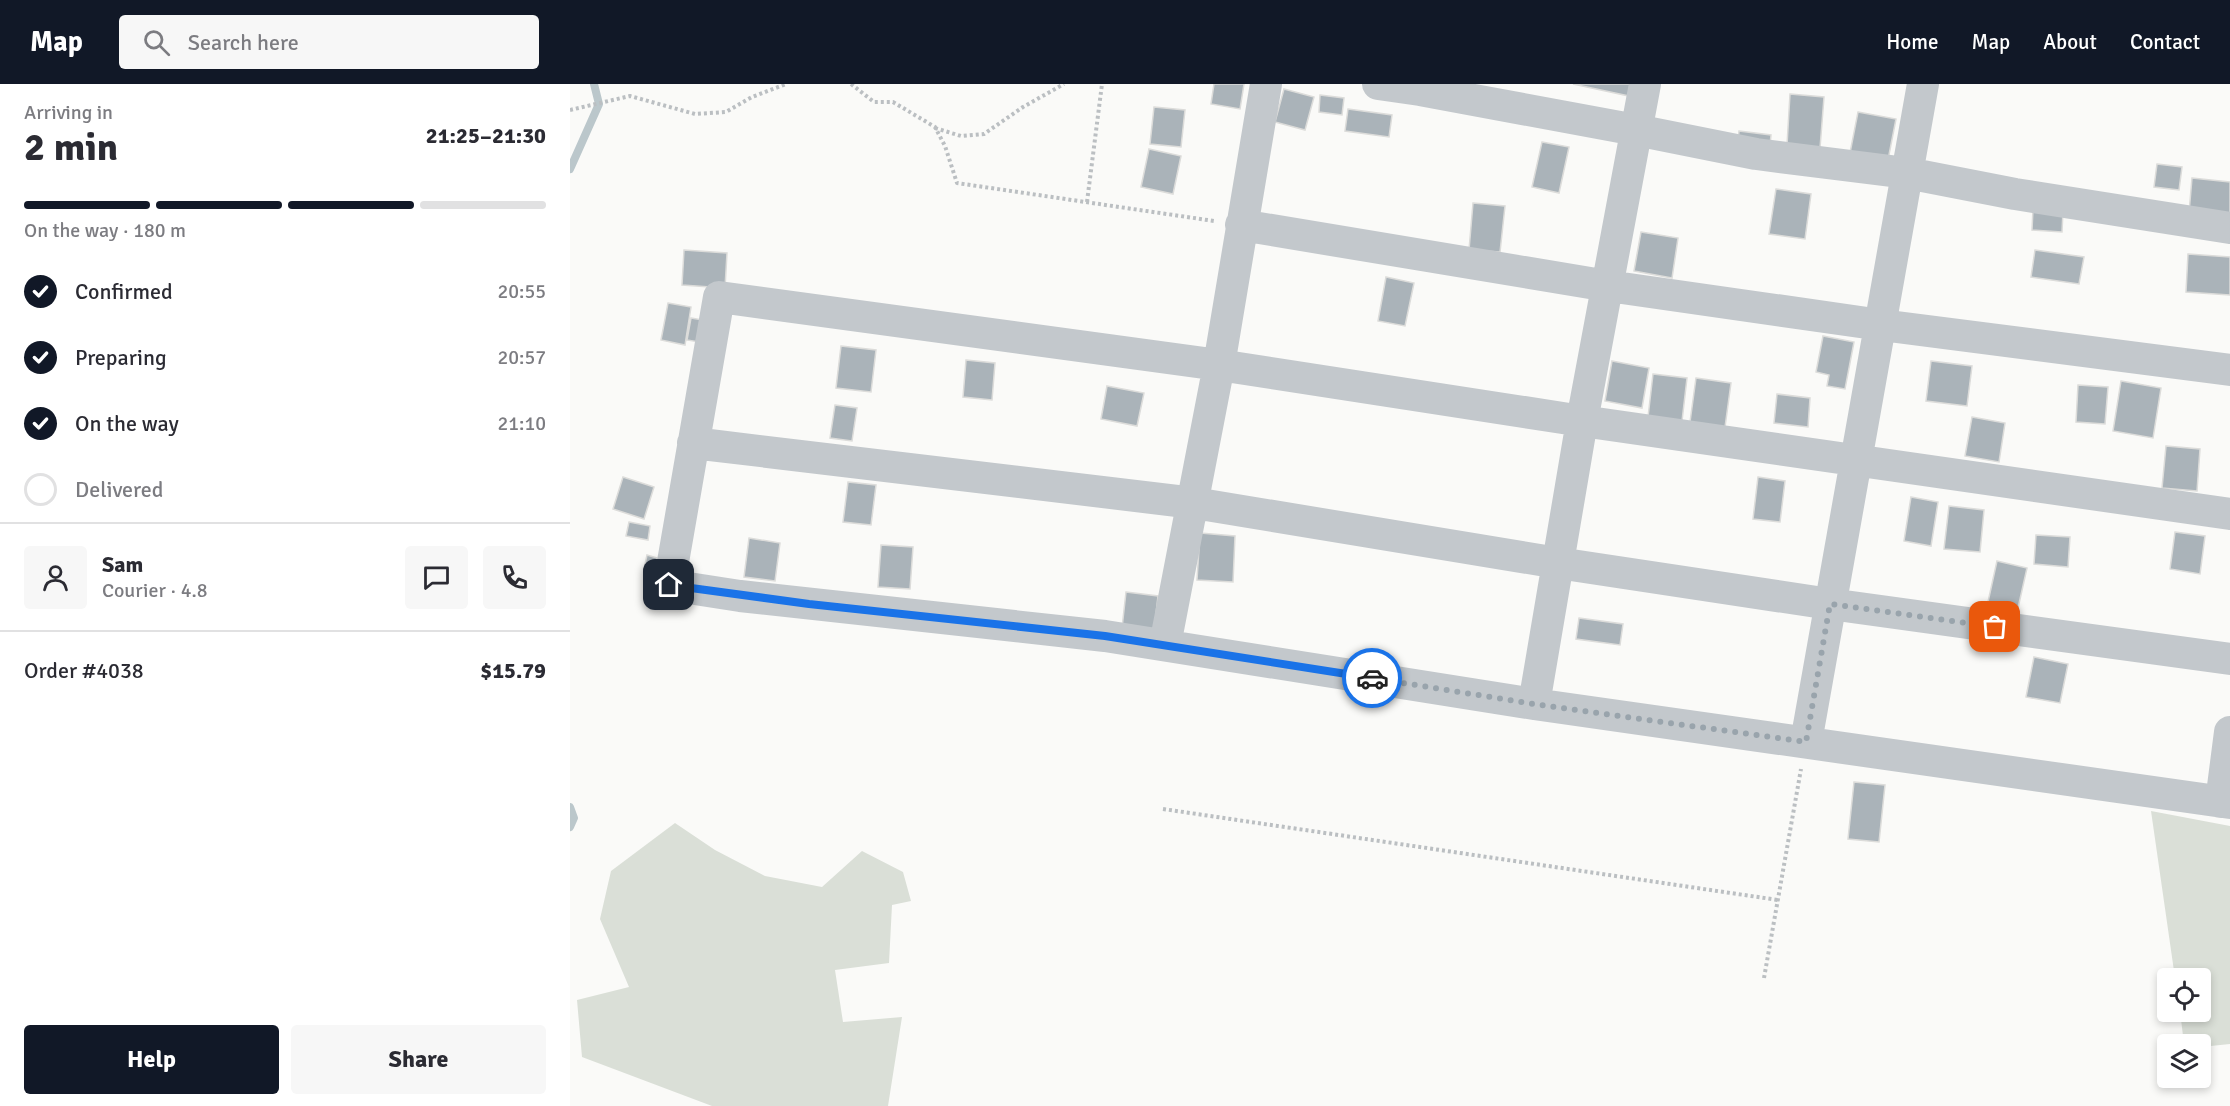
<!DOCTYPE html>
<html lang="en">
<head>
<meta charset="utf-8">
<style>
	body { margin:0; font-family:Signika,sans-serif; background:#f7f7f7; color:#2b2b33; height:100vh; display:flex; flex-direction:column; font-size:22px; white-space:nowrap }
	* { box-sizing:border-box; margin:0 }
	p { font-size:20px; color:#7c7c81 }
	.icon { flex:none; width:33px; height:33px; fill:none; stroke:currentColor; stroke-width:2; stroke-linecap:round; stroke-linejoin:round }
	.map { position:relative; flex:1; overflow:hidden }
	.details { display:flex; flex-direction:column; background:#fff; width:570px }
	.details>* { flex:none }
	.fabs { position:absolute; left:1587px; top:884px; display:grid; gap:12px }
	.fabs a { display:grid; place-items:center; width:54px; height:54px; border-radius:6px; background:#fff; box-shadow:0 3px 9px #0003; font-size:30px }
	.pin { position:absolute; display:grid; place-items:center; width:51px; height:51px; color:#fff; margin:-26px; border-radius:12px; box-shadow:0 3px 9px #0006 }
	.courier { position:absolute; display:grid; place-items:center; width:60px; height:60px; margin:-30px; border:4px solid #1a73e8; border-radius:50%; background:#fff; color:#222; box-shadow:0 2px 8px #0007 }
	.summary em { font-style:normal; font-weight:700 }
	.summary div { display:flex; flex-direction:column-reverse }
	.summary { display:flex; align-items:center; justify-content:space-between; height:102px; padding:0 24px }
	h1 { font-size:39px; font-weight:700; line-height:45px }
	.bar { display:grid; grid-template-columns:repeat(4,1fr); gap:9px 6px; align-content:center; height:72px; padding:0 24px }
	.bar i { height:8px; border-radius:4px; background:#e1e1e2 }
	.bar .selected { background:#111827 }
	.bar p { grid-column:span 4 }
	.line { display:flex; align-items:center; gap:15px; padding:0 24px; border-top:2px solid #e1e1e2 }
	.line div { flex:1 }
	.round { display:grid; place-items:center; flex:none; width:63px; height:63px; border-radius:6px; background:#f7f7f7 }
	ol { padding:0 24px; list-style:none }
	li { display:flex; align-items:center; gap:18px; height:66px }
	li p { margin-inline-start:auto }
	li .icon { padding:6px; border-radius:50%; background:#111827; color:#fff; stroke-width:4 }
	li:last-child { color:#7c7c81 }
	li i { width:33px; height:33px; border:3px solid #e1e1e2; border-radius:50% }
	.button { display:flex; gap:12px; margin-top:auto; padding:12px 24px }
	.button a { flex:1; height:69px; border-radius:6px; background:#111827; color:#fff; font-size:24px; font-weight:700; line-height:69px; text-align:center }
	.button a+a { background:#f7f7f7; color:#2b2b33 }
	header { display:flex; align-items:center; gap:36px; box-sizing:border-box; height:84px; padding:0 30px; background:#111827; color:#fff }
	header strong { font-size:28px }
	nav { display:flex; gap:33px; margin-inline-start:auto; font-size:21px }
	.search { width:420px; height:54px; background:#f7f7f7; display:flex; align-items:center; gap:15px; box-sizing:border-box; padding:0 21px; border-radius:6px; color:#7c7c81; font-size:22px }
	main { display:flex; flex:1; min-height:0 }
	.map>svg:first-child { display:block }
</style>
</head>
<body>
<header>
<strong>Map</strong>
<div class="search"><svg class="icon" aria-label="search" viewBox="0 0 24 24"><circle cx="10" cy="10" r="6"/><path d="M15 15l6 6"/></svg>Search here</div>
<nav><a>Home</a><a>Map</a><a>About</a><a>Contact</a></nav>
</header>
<main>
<section class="details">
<div class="summary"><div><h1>2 min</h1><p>Arriving in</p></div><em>21:25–21:30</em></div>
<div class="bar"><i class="selected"></i><i class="selected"></i><i class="selected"></i><i></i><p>On the way · 180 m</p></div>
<ol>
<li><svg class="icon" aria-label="check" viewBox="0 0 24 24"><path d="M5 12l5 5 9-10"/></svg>Confirmed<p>20:55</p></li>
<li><svg class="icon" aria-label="check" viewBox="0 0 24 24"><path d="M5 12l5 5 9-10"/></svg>Preparing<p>20:57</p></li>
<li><svg class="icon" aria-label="check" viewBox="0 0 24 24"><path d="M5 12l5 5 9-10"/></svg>On the way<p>21:10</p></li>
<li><i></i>Delivered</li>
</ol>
<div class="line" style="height:108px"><a class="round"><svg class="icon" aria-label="person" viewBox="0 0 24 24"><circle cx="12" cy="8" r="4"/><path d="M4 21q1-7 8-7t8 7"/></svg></a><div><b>Sam</b><p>Courier · 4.8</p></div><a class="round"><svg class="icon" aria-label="chat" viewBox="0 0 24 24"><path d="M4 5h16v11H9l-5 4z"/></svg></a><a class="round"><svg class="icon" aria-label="phone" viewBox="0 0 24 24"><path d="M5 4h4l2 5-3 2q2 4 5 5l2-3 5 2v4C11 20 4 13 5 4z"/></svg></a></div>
<div class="line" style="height:78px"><div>Order #4038</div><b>$15.79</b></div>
<div class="button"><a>Help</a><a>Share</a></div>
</section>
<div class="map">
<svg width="1660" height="1022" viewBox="0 0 1660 1022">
	<rect width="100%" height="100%" fill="#fafaf8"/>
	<path fill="#dadfd7" d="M 1581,727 L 1660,742 L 1660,960 L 1631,963 L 1630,960 L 1614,960 L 1610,927 L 1630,927 L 1630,894 L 1605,894 Z
		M 105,739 L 145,766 L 195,792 L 252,803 L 292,767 L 333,788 L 341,817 L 322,821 L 319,879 L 265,886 L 273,938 L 332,933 L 318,1022 L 142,1022 L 12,973 L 7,916 L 59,903 L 30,835 L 41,787 Z"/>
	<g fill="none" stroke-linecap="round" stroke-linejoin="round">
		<path stroke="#bbc7cb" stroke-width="8" d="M 0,85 L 29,20 L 24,0
			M 0,723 L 4,734 L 0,743"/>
	</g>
	<path fill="#aab3b9" stroke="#dcdcda" stroke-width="1.5" d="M 644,0 L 674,0 L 670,25 L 641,20 Z
		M 1003,0 L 1062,0 L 1059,12 Z
		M 714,5 L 744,13 L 735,46 L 705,38 Z
		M 1220,10 L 1254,13 L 1250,64 L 1217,61 Z
		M 750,11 L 774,14 L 772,31 L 749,28 Z
		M 584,23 L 615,26 L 611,63 L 580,60 Z
		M 778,25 L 822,31 L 819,53 L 775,47 Z
		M 1288,28 L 1326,35 L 1317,81 L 1279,74 Z
		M 1169,47 L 1201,51 L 1200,61 L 1168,57 Z
		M 972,58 L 999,63 L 989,109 L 962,103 Z
		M 579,65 L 611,72 L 603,110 L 571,103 Z
		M 1587,80 L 1612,83 L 1609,106 L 1584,103 Z
		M 1622,94 L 1660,98 L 1660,132 L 1619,129 Z
		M 1206,105 L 1241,110 L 1235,155 L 1199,150 Z
		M 903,119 L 935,122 L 930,168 L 899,166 Z
		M 1463,125 L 1493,127 L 1492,148 L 1462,146 Z
		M 1071,148 L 1108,154 L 1102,194 L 1064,187 Z
		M 114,166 L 157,169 L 155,204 L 112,201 Z
		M 1465,166 L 1514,173 L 1509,200 L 1461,193 Z
		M 1618,170 L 1660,173 L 1660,211 L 1616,208 Z
		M 816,193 L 844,199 L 835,242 L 808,237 Z
		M 98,219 L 121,223 L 115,261 L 91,256 Z
		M 121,234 L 133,236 L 129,258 L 117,256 Z
		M 1253,252 L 1284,258 L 1275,305 L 1257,302 L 1259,291 L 1246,288 Z
		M 271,262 L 306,266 L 301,308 L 266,304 Z
		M 396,276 L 425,279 L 422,316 L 393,313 Z
		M 1042,277 L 1079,284 L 1072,324 L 1035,317 Z
		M 1361,277 L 1402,282 L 1397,322 L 1356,317 Z
		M 1083,290 L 1117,294 L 1112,337 L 1078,333 Z
		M 1126,294 L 1161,299 L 1155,343 L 1120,338 Z
		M 1551,297 L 1591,304 L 1583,354 L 1543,347 Z
		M 1508,301 L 1538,303 L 1535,340 L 1506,338 Z
		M 537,302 L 574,309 L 567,342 L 531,335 Z
		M 1207,310 L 1240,314 L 1238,343 L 1204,339 Z
		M 265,321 L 287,324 L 282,357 L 260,354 Z
		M 1402,333 L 1435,339 L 1429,378 L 1395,372 Z
		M 1596,362 L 1630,365 L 1627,407 L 1592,404 Z
		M 53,393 L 84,403 L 74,435 L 43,425 Z
		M 1188,393 L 1215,397 L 1210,438 L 1183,435 Z
		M 278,398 L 306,401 L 301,441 L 273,438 Z
		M 1341,413 L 1368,418 L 1361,462 L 1334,457 Z
		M 1379,422 L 1414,426 L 1410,468 L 1374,465 Z
		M 59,438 L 80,442 L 78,456 L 56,452 Z
		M 1605,448 L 1635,452 L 1630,490 L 1600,485 Z
		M 630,449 L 665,452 L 663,498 L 627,496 Z
		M 1466,451 L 1500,453 L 1498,483 L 1464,480 Z
		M 179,454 L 210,459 L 205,497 L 174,493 Z
		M 311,461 L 343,463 L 340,505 L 308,503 Z
		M 77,471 L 87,474 L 84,488 L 74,485 Z
		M 1427,477 L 1457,484 L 1446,533 L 1416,527 Z
		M 556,508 L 588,512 L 584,548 L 552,544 Z
		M 1009,534 L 1053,540 L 1050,561 L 1006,555 Z
		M 1464,573 L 1498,580 L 1490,619 L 1456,613 Z
		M 1284,698 L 1315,701 L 1309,758 L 1278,755 Z"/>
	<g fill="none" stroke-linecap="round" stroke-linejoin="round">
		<path stroke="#bbbfc2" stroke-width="4" stroke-dasharray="3 3" stroke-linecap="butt" d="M 281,0 L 304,18 L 323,18 L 365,43 L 375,62 L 387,99 L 644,137
			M 0,26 L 60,12 L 125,30 L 156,28 L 182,13 L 216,0
			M 365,44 L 391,52 L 414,50 L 453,23 L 494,0
			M 517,118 L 532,0
			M 593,725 L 1208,816
			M 1194,894 L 1231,685"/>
		<path stroke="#c3c8cc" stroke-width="32" d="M 808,0 L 850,6 L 1066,46 L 1186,70 L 1337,89 L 1445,110 L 1660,144
			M 671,141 L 1038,202 L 1311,241 L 1660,286
			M 123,359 L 624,419 L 988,479 L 1260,520 L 1660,575
			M 1660,430 L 1012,337 L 649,281 L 149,213 L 99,501 L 170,512 L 535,552 L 964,620 L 1660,719
			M 595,561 L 649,281 L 696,0
			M 964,620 L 1012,337 L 1075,0
			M 1236,658 C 1274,438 1314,219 1353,0
			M 1651,718 L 1660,648"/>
	</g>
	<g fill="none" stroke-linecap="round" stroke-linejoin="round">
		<path stroke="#99a4ac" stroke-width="6" stroke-dasharray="0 10.8" d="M 802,594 L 964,620 L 1236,658 L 1260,520 L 1425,543"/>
		<path stroke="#1a73e8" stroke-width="8" d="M 99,501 L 239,520 L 535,552 L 802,594"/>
	</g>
</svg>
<div class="fabs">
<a><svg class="icon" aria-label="locate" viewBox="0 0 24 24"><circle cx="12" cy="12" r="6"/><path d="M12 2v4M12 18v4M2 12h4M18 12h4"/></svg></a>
<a><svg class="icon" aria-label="layers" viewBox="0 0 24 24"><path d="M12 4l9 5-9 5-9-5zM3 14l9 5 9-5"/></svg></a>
</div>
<div class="pin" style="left:1425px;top:543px;background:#ea580c"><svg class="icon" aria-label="bag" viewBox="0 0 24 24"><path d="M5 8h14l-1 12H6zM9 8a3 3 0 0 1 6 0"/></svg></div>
<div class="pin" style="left:99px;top:501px;background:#1f2937"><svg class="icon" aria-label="home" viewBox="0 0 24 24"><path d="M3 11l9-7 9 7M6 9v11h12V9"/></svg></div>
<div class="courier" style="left:802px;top:594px"><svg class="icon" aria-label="car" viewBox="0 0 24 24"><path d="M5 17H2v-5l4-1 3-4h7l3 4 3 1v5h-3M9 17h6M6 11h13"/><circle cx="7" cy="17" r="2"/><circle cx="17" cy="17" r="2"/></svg></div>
</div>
</main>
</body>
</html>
